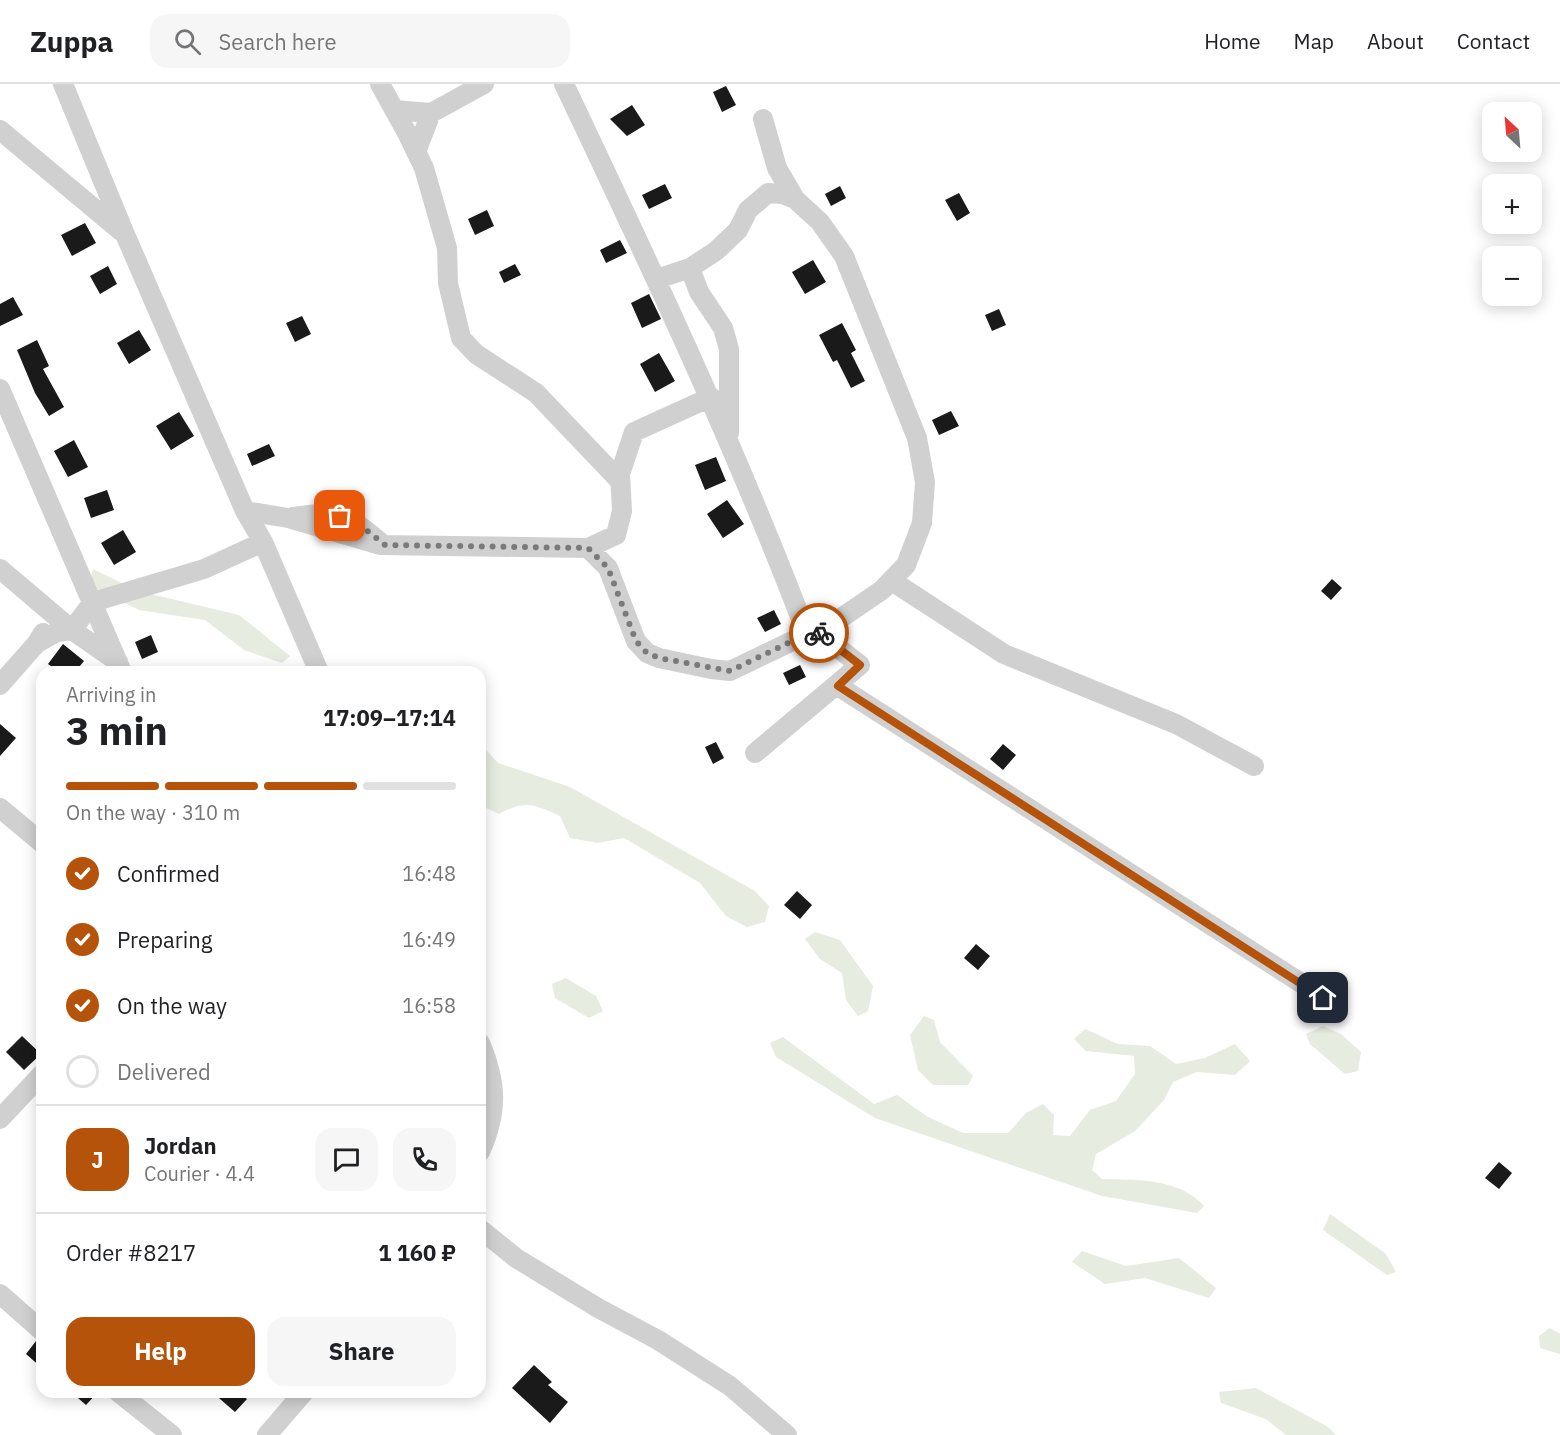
<!DOCTYPE html>
<html lang="en">
<head>
<meta charset="utf-8">
<style>
	body { margin:0; font-family:"IBM Plex Sans",sans-serif; background:#f6f6f6; color:#202124; height:100vh; display:flex; flex-direction:column; font-size:22px; white-space:nowrap }
	* { box-sizing:border-box; margin:0 }
	p { font-size:20px; color:#757577 }
	.icon { flex:none; width:33px; height:33px; fill:none; stroke:currentColor; stroke-width:2; stroke-linecap:round; stroke-linejoin:round }
	.map { position:relative; flex:1; overflow:hidden }
	.sheet { position:absolute; left:36px; top:582px; width:450px; height:732px; display:flex; flex-direction:column; background:#fff; border-radius:18px; box-shadow:0 3px 15px #0003 }
	.sheet>* { flex:none }
	.needle { width:39px; rotate:334deg }
	.buttons { position:absolute; left:1482px; top:18px; display:grid; gap:12px }
	.buttons a { display:grid; place-items:center; width:60px; height:60px; border-radius:12px; background:#fff; box-shadow:0 3px 15px #0003; font-size:30px }
	.pin { position:absolute; display:grid; place-items:center; width:51px; height:51px; color:#fff; margin:-26px; border-radius:12px; box-shadow:0 3px 9px #0006 }
	.courier { position:absolute; display:grid; place-items:center; width:60px; height:60px; margin:-30px; border:4px solid #b45309; border-radius:50%; background:#fff; color:#222; box-shadow:0 2px 8px #0007 }
	.headline em { font-style:normal; font-weight:700 }
	.headline div { display:flex; flex-direction:column-reverse }
	.headline { display:flex; align-items:center; justify-content:space-between; height:102px; padding:0 30px }
	h1 { font-size:39px; font-weight:700; line-height:45px }
	.bar { display:grid; grid-template-columns:repeat(4,1fr); gap:9px 6px; align-content:center; height:72px; padding:0 30px }
	.bar i { height:8px; border-radius:4px; background:#e0e0e0 }
	.bar .current { background:#b45309 }
	.bar p { grid-column:span 4 }
	.line { display:flex; align-items:center; gap:15px; padding:0 30px; border-top:2px solid #e0e0e0 }
	.line div { flex:1 }
	.round { display:grid; place-items:center; flex:none; width:63px; height:63px; border-radius:18px; background:#f6f6f6 }
	ol { padding:0 30px; list-style:none }
	li { display:flex; align-items:center; gap:18px; height:66px }
	li p { margin-inline-start:auto }
	li .icon { padding:6px; border-radius:50%; background:#b45309; color:#fff; stroke-width:4 }
	li:last-child { color:#757577 }
	li i { width:33px; height:33px; border:3px solid #e0e0e0; border-radius:50% }
	.button { display:flex; gap:12px; margin-top:auto; padding:12px 30px }
	.button a { flex:1; height:69px; border-radius:18px; background:#b45309; color:#fff; font-size:24px; font-weight:700; line-height:69px; text-align:center }
	.button a+a { background:#f6f6f6; color:#202124 }
	header { display:flex; align-items:center; gap:36px; box-sizing:border-box; height:84px; padding:0 30px; background:#fff; border-bottom:2px solid #e0e0e0 }
	header strong { font-size:28px }
	nav { display:flex; gap:33px; margin-inline-start:auto; font-size:21px }
	.search { width:420px; height:54px; background:#f6f6f6; display:flex; align-items:center; gap:15px; box-sizing:border-box; padding:0 21px; border-radius:18px; color:#757577; font-size:22px }
	.map>svg:first-child { display:block }
</style>
</head>
<body>
<header>
<strong>Zuppa</strong>
<div class="search"><svg class="icon" aria-label="search" viewBox="0 0 24 24"><circle cx="10" cy="10" r="6"/><path d="M15 15l6 6"/></svg>Search here</div>
<nav><a>Home</a><a>Map</a><a>About</a><a>Contact</a></nav>
</header>
<div class="map">
<svg width="1560" height="1351" viewBox="0 0 1560 1351">
	<rect width="100%" height="100%" fill="#fff"/>
	<path fill="#e6ecdf" d="M 93,485 L 138,507 L 239,531 L 290,572 L 282,579 L 244,566 L 205,536 L 139,526 L 89,501 Z
		M 480,659 L 498,679 L 570,703 L 755,807 L 769,822 L 765,838 L 747,843 L 726,832 L 700,799 L 624,754 L 598,759 L 570,754 L 560,732 C 533,720 526,716 499,730 L 480,721 Z
		M 815,848 L 840,856 L 873,902 L 868,927 L 858,932 L 846,916 L 842,889 L 820,875 L 805,855 Z
		M 566,894 L 596,912 L 603,927 L 589,934 L 555,914 L 552,900 Z
		M 924,932 L 934,936 L 940,958 L 973,992 L 968,1001 L 933,1001 L 918,986 L 910,951 Z
		M 1323,942 L 1341,950 L 1361,968 L 1358,987 L 1345,990 L 1310,960 L 1306,950 Z
		M 1085,945 L 1118,960 L 1150,962 L 1176,980 L 1205,974 L 1235,960 L 1250,977 L 1235,991 L 1197,988 L 1173,998 L 1164,1016 L 1135,1047 L 1096,1070 L 1092,1086 L 1102,1095 C 1137,1096 1179,1094 1204,1122 L 1197,1129 L 1102,1112 L 875,1034 L 776,973 L 770,959 L 783,953 L 874,1020 L 897,1011 L 928,1033 L 963,1049 L 1008,1049 L 1026,1029 L 1043,1020 L 1054,1031 L 1053,1051 L 1070,1052 L 1090,1026 L 1116,1017 L 1135,990 L 1134,972 L 1086,967 L 1074,955 Z
		M 1330,1130 L 1386,1170 L 1396,1188 L 1387,1191 L 1323,1146 Z
		M 1082,1167 L 1126,1182 L 1179,1174 L 1216,1204 L 1209,1214 L 1145,1194 L 1105,1200 L 1072,1178 Z
		M 1550,1244 L 1560,1250 L 1560,1270 L 1540,1264 L 1539,1252 Z
		M 1256,1304 L 1328,1343 L 1336,1351 L 1286,1351 L 1266,1335 L 1221,1319 L 1219,1308 Z"/>
	<path fill="#1a1a1a" d="M 726,2 L 736,21 L 722,28 L 713,8 Z
		M 632,21 L 645,41 L 627,52 L 610,35 Z
		M 665,100 L 672,114 L 649,125 L 642,111 Z
		M 840,102 L 846,114 L 831,122 L 825,110 Z
		M 959,109 L 970,129 L 957,137 L 945,116 Z
		M 487,126 L 494,142 L 475,151 L 468,135 Z
		M 85,139 L 96,159 L 72,172 L 61,151 Z
		M 620,156 L 627,169 L 606,179 L 600,166 Z
		M 813,176 L 826,198 L 805,210 L 792,188 Z
		M 515,180 L 521,191 L 504,199 L 499,188 Z
		M 108,182 L 117,200 L 100,210 L 90,192 Z
		M 649,210 L 661,235 L 642,244 L 631,219 Z
		M 13,213 L 23,231 L 0,242 L 0,220 Z
		M 999,225 L 1006,241 L 992,247 L 985,231 Z
		M 302,232 L 311,250 L 295,258 L 286,239 Z
		M 842,239 L 856,266 L 851,269 L 865,297 L 851,304 L 837,276 L 833,278 L 819,251 Z
		M 139,246 L 151,266 L 129,280 L 117,259 Z
		M 37,256 L 49,282 L 43,285 L 64,323 L 49,332 L 35,309 L 17,266 Z
		M 659,269 L 675,297 L 655,308 L 640,280 Z
		M 951,327 L 959,342 L 939,351 L 932,336 Z
		M 179,328 L 194,352 L 171,366 L 156,342 Z
		M 74,356 L 88,383 L 68,393 L 54,367 Z
		M 269,360 L 275,372 L 252,382 L 247,370 Z
		M 716,373 L 726,397 L 705,406 L 695,381 Z
		M 107,406 L 114,426 L 91,434 L 84,414 Z
		M 727,416 L 744,440 L 723,454 L 707,430 Z
		M 123,446 L 136,468 L 114,481 L 101,459 Z
		M 1332,495 L 1342,504 L 1331,516 L 1321,507 Z
		M 774,526 L 781,540 L 765,548 L 757,534 Z
		M 151,551 L 158,568 L 142,575 L 135,558 Z
		M 63,560 L 84,577 L 75,588 L 59,588 L 48,580 Z
		M 800,581 L 806,593 L 789,601 L 783,589 Z
		M 0,640 L 16,654 L 0,672 Z
		M 716,658 L 724,674 L 713,680 L 705,663 Z
		M 1003,660 L 1016,671 L 1003,686 L 990,675 Z
		M 797,807 L 812,821 L 800,835 L 784,821 Z
		M 976,860 L 990,872 L 978,886 L 964,874 Z
		M 22,952 L 41,970 L 24,986 L 6,968 Z
		M 1499,1078 L 1512,1089 L 1499,1105 L 1485,1094 Z
		M 36,1257 L 42,1259 L 42,1284 L 26,1270 Z
		M 534,1281 L 552,1298 L 548,1301 L 568,1318 L 550,1339 L 512,1304 Z
		M 71,1308 L 98,1308 L 86,1321 Z
		M 212,1308 L 238,1308 L 247,1315 L 235,1328 Z"/>
	<g fill="none" stroke-linecap="round" stroke-linejoin="round">
		<path stroke="#d0d0d0" stroke-width="20" d="M 63,0 L 124,148 L 245,427 L 263,458 L 319,588
			M 380,0 L 407,49 L 424,84 L 447,164 L 448,199 L 461,254 L 476,270 L 536,309 L 620,397
			M 564,0 C 649,179 733,357 804,543 L 811,548 L 819,549 L 882,506 L 906,481 L 922,439 L 925,398 L 917,354 L 844,172 L 820,138 L 795,115 L 777,84 L 763,35
			M 394,26 L 431,29 L 484,0
			M 0,46 L 121,147
			M 416,68 L 431,29
			M 690,184 L 699,208 L 723,244 L 729,265 L 729,349
			M 657,195 L 690,184 L 716,167 L 738,146 L 748,126 L 768,109 L 783,110 L 795,115
			M 0,305 L 122,588
			M 245,427 L 288,434 L 380,461 L 588,464 L 616,451 L 622,427 L 620,390 L 634,348 L 711,313
			M 293,433 C 338,426 345,429 380,458
			M 588,464 L 608,484 L 636,557 L 647,569 L 659,574 L 711,585 L 730,587 L 811,548
			M 0,485 L 72,546 L 118,578
			M 892,497 L 1004,570 L 1176,640 L 1254,682
			M 37,559 L 57,548 L 72,546 L 93,518 L 204,485 L 263,458
			M 0,601 L 37,559 L 43,549
			M 838,602 L 1323,913
			M 755,669 L 860,581 L 819,549
			M 0,724 L 42,759
			M 480,959 C 497,999 498,1028 480,1068
			M 0,1035 L 42,990
			M 480,1145 L 516,1174 L 598,1224 L 658,1256 L 730,1302 L 787,1351
			M 0,1210 L 42,1247
			M 118,1308 L 172,1351
			M 267,1351 L 304,1308"/>
	</g>
	<g fill="none" stroke-linecap="round" stroke-linejoin="round">
		<path stroke="#7a7a7a" stroke-width="6" stroke-dasharray="0 10.8" d="M 340,432 L 354,436 L 385,461 L 588,464 L 608,484 L 636,557 L 647,569 L 659,574 L 730,587 L 811,548 L 819,549"/>
		<path stroke="#b45309" stroke-width="8" d="M 819,549 L 860,581 L 838,602 L 1323,914"/>
	</g>
</svg>
<div class="buttons">
<a><svg class="needle" viewBox="-14 -14 28 28"><path d="M0-13l5 13h-10z" fill="#e53935"/><path d="M0 13l5-13h-10z" fill="#757577"/></svg></a>
<a>+</a>
<a>−</a>
</div>
<div class="pin" style="left:340px;top:432px;background:#ea580c"><svg class="icon" aria-label="bag" viewBox="0 0 24 24"><path d="M5 8h14l-1 12H6zM9 8a3 3 0 0 1 6 0"/></svg></div>
<div class="pin" style="left:1323px;top:914px;background:#1f2937"><svg class="icon" aria-label="home" viewBox="0 0 24 24"><path d="M3 11l9-7 9 7M6 9v11h12V9"/></svg></div>
<div class="courier" style="left:819px;top:549px"><svg class="icon" aria-label="bike" viewBox="0 0 24 24"><circle cx="6" cy="16" r="4"/><circle cx="18" cy="16" r="4"/><path d="M6 16l4-8h5l3 8M10 8l3 8H6M13 5h3"/></svg></div>
<section class="sheet">
<div class="headline"><div><h1>3 min</h1><p>Arriving in</p></div><em>17:09–17:14</em></div>
<div class="bar"><i class="current"></i><i class="current"></i><i class="current"></i><i></i><p>On the way · 310 m</p></div>
<ol>
<li><svg class="icon" aria-label="check" viewBox="0 0 24 24"><path d="M5 12l5 5 9-10"/></svg>Confirmed<p>16:48</p></li>
<li><svg class="icon" aria-label="check" viewBox="0 0 24 24"><path d="M5 12l5 5 9-10"/></svg>Preparing<p>16:49</p></li>
<li><svg class="icon" aria-label="check" viewBox="0 0 24 24"><path d="M5 12l5 5 9-10"/></svg>On the way<p>16:58</p></li>
<li><i></i>Delivered</li>
</ol>
<div class="line" style="height:108px"><b class="round" style="background:#b45309;color:#fff">J</b><div><b>Jordan</b><p>Courier · 4.4</p></div><a class="round"><svg class="icon" aria-label="chat" viewBox="0 0 24 24"><path d="M4 5h16v11H9l-5 4z"/></svg></a><a class="round"><svg class="icon" aria-label="phone" viewBox="0 0 24 24"><path d="M5 4h4l2 5-3 2q2 4 5 5l2-3 5 2v4C11 20 4 13 5 4z"/></svg></a></div>
<div class="line" style="height:78px"><div>Order #8217</div><b>1 160 ₽</b></div>
<div class="button"><a>Help</a><a>Share</a></div>
</section>
</div>
</body>
</html>
